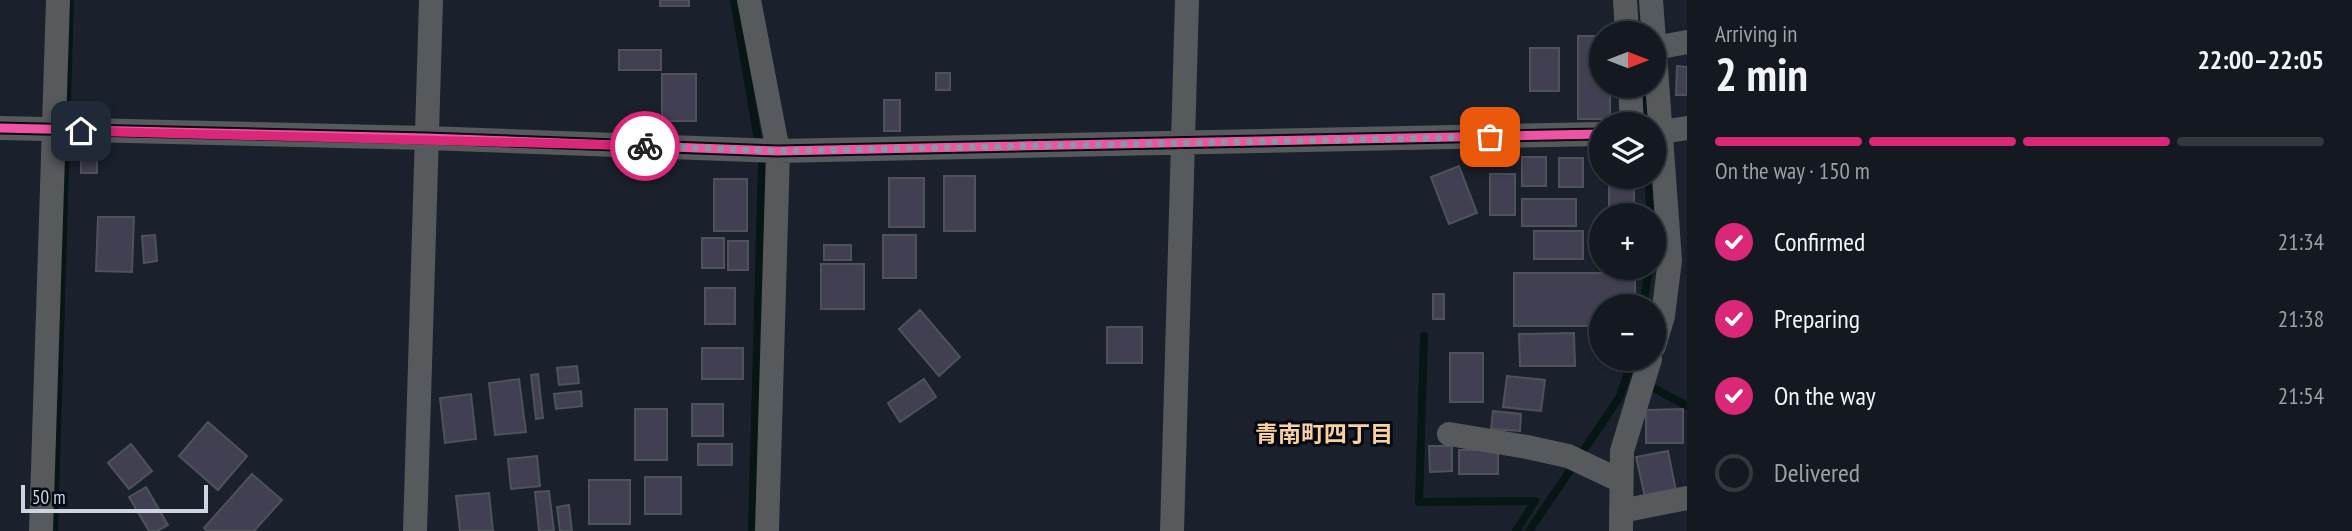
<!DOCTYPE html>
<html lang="en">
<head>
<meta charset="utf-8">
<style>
	body { margin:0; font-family:"PT Sans Narrow","Noto Sans JP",sans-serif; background:#21262e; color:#f1f3f6; height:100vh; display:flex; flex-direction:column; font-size:26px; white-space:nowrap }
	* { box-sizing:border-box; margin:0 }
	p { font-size:23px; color:#9da0a5 }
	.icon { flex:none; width:38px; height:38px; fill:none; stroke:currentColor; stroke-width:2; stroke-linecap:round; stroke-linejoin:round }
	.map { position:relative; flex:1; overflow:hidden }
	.drawer { display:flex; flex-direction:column; background:#141921; width:665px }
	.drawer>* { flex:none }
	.needle { width:46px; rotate:90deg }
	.buttons { position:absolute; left:1589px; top:21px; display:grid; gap:14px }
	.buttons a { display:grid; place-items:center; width:77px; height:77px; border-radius:50%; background:#141921; box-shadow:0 2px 5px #0004,0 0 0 2px #33383f; font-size:35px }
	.scale { position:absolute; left:21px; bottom:18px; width:187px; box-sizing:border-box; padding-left:7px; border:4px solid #ccd5e3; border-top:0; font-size:19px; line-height:24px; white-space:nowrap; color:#ccd5e3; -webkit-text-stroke:5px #050912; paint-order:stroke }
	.pin { position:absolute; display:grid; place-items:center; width:60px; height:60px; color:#fff; margin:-30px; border-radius:14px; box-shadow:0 4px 10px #0006 }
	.courier { position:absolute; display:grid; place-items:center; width:70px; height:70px; margin:-35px; border:5px solid #db2777; border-radius:50%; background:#fff; color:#222; box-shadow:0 2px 9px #0007 }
	.summary em { font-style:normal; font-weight:800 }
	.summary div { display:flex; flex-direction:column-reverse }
	.summary { display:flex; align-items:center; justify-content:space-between; height:119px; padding:0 28px }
	h1 { font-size:46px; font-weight:800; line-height:52px }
	.bar { display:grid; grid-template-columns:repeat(4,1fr); gap:10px 7px; align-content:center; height:84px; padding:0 28px }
	.bar i { height:9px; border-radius:5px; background:#33383f }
	.bar .current { background:#db2777 }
	.bar p { grid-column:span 4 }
	ol { padding:0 28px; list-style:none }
	li { display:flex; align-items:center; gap:21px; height:77px }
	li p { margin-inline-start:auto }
	li .icon { padding:7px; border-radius:50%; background:#db2777; color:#fff; stroke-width:4 }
	li:last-child { color:#9da0a5 }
	li i { width:38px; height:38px; border:4px solid #33383f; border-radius:50% }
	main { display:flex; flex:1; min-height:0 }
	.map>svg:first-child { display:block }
</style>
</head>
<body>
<main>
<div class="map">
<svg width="1687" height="531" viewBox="0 0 1687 531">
	<rect width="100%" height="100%" fill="#1a212c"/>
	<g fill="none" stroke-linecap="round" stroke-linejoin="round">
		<path stroke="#071515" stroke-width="8" d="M 734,0 L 762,163 L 752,531
			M 1642,86 L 1645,124
			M 1649,177 L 1650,215
			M 1643,306 L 1649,268
			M 1424,336 L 1419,502 L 1535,501 L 1516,531
			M 1646,384 L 1687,406
			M 54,531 L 70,0
			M 1529,531 L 1619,398 L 1633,359"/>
	</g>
	<path fill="#404052" stroke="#4f515b" stroke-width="2" d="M 660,0 L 689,0 L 689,6 L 660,6 Z
		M 1578,36 L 1601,36 L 1601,86 L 1610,86 L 1610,119 L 1578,119 Z
		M 1530,48 L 1559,48 L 1559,91 L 1530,91 Z
		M 619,50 L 661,50 L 661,70 L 619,70 Z
		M 1677,66 L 1687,67 L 1687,95 L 1676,95 Z
		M 936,73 L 950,73 L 950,90 L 936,90 Z
		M 662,74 L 696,74 L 696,121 L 662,121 Z
		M 884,100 L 900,100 L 900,131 L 884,131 Z
		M 81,147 L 97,147 L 97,173 L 81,173 Z
		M 1522,157 L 1546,157 L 1546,186 L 1522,186 Z
		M 1559,158 L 1583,158 L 1583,187 L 1559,187 Z
		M 1459,166 L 1477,213 L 1449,224 L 1431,177 Z
		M 1490,174 L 1515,174 L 1515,215 L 1490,215 Z
		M 944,176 L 975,176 L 975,231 L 944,231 Z
		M 889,178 L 924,178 L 924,227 L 889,227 Z
		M 714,179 L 747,179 L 747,231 L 714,231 Z
		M 1609,182 L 1634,182 L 1634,215 L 1609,215 Z
		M 1522,199 L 1576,199 L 1576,226 L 1522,226 Z
		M 98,217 L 134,217 L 132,272 L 96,271 Z
		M 1534,231 L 1583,231 L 1583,259 L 1534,259 Z
		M 155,235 L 157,261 L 144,263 L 142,236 Z
		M 883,235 L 916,235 L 916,278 L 883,278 Z
		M 702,238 L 724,238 L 724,268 L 702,268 Z
		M 728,241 L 748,241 L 748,270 L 728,270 Z
		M 824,245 L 851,245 L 851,260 L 824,260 Z
		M 821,264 L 864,264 L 864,309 L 821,309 Z
		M 1514,273 L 1635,273 L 1635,306 L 1601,306 L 1601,326 L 1514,326 Z
		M 705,288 L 735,288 L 735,324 L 705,324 Z
		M 1433,294 L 1444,294 L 1444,319 L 1433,319 Z
		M 920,310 L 960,357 L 939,376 L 899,329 Z
		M 1107,327 L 1142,327 L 1142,363 L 1107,363 Z
		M 1574,333 L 1575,366 L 1520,366 L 1519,334 Z
		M 702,348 L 743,348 L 743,379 L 702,379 Z
		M 1450,353 L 1483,353 L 1483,402 L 1450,402 Z
		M 577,366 L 579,383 L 559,385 L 557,368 Z
		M 538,374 L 543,418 L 536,419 L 531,375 Z
		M 1507,376 L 1545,380 L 1541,411 L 1503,407 Z
		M 519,379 L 526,432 L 495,435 L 489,383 Z
		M 924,379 L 936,397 L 900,422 L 888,403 Z
		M 581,391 L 582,406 L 556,409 L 554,394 Z
		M 471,394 L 476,439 L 445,443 L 440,398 Z
		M 692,404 L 723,404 L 723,436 L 692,436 Z
		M 635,409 L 667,409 L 667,460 L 635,460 Z
		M 1683,409 L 1683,443 L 1646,443 L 1646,410 Z
		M 1493,411 L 1521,414 L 1520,431 L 1491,429 Z
		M 208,422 L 247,456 L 218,490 L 179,456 Z
		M 131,444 L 152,471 L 129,489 L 108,463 Z
		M 698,444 L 732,444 L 732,465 L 698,465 Z
		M 1429,446 L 1452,446 L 1452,471 L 1430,472 Z
		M 1459,450 L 1498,450 L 1498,474 L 1459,474 Z
		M 1668,451 L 1676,491 L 1645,497 L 1636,457 Z
		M 537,456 L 540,486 L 511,489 L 508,459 Z
		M 252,474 L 282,500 L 254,531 L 207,531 L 204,528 Z
		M 645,477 L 681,477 L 681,514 L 645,514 Z
		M 589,480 L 630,480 L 630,524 L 589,524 Z
		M 146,487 L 168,525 L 157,531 L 149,531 L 129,497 Z
		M 549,491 L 554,531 L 539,531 L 535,492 Z
		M 489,493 L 493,531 L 460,531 L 456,496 Z
		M 569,505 L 572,531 L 560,531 L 557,507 Z"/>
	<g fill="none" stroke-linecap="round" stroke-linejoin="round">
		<path stroke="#565a5d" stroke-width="24" d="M 749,0 L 778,151 L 767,531
			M 1625,0 L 1627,33
			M 1651,0 L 1670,260 L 1663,316 L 1654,346
			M 1655,48 L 1687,42
			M 1630,86 L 1632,124
			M 0,128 L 427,138 L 778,151 L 1601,134
			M 1654,133 L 1687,128
			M 1449,434 L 1527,447 L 1568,456 L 1621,481
			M 1621,511 L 1687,498
			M 41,531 L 58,0
			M 415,531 L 431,0
			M 1172,531 L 1187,0
			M 1621,531 L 1622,451 L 1650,359"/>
		<g stroke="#050912" stroke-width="13">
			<path id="cycleway" d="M 0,128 L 427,138 L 778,151 L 1601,134"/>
		</g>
		<use href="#cycleway" stroke="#f153a3" stroke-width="9"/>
	</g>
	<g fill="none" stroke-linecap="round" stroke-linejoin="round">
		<path stroke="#8e96a3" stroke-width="7" stroke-dasharray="0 12.6" d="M 645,146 L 778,151 L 1490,137"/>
		<path stroke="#db2777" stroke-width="9" d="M 81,131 L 645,146"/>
	</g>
	<g text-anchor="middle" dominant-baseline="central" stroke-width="6" stroke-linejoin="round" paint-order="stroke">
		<g font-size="23" font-weight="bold" fill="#fbd09f" stroke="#050912">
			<text x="1324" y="433">青南町四丁目</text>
		</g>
	</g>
</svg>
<div class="buttons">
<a><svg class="needle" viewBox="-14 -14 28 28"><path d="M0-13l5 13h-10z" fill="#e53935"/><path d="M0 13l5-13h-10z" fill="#9da0a5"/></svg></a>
<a><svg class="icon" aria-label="layers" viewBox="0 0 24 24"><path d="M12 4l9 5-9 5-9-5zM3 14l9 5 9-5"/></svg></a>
<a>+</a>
<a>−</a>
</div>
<div class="scale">50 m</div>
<div class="pin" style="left:1490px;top:137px;background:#ea580c"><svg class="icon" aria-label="bag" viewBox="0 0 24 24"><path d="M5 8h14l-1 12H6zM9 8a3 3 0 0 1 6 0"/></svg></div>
<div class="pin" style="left:81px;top:131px;background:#1f2937"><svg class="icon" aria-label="home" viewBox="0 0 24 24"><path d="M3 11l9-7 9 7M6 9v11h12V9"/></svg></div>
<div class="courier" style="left:645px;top:146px"><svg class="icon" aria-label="bike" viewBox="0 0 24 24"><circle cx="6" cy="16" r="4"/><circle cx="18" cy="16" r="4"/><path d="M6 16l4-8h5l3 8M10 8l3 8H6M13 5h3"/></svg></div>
</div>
<section class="drawer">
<div class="summary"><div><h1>2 min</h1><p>Arriving in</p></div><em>22:00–22:05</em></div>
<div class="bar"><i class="current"></i><i class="current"></i><i class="current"></i><i></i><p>On the way · 150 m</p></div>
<ol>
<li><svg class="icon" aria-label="check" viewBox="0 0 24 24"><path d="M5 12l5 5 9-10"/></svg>Confirmed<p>21:34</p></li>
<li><svg class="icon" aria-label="check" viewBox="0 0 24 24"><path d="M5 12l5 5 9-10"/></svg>Preparing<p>21:38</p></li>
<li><svg class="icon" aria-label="check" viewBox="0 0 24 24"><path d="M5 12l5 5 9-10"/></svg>On the way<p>21:54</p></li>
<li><i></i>Delivered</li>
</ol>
</section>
</main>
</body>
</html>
